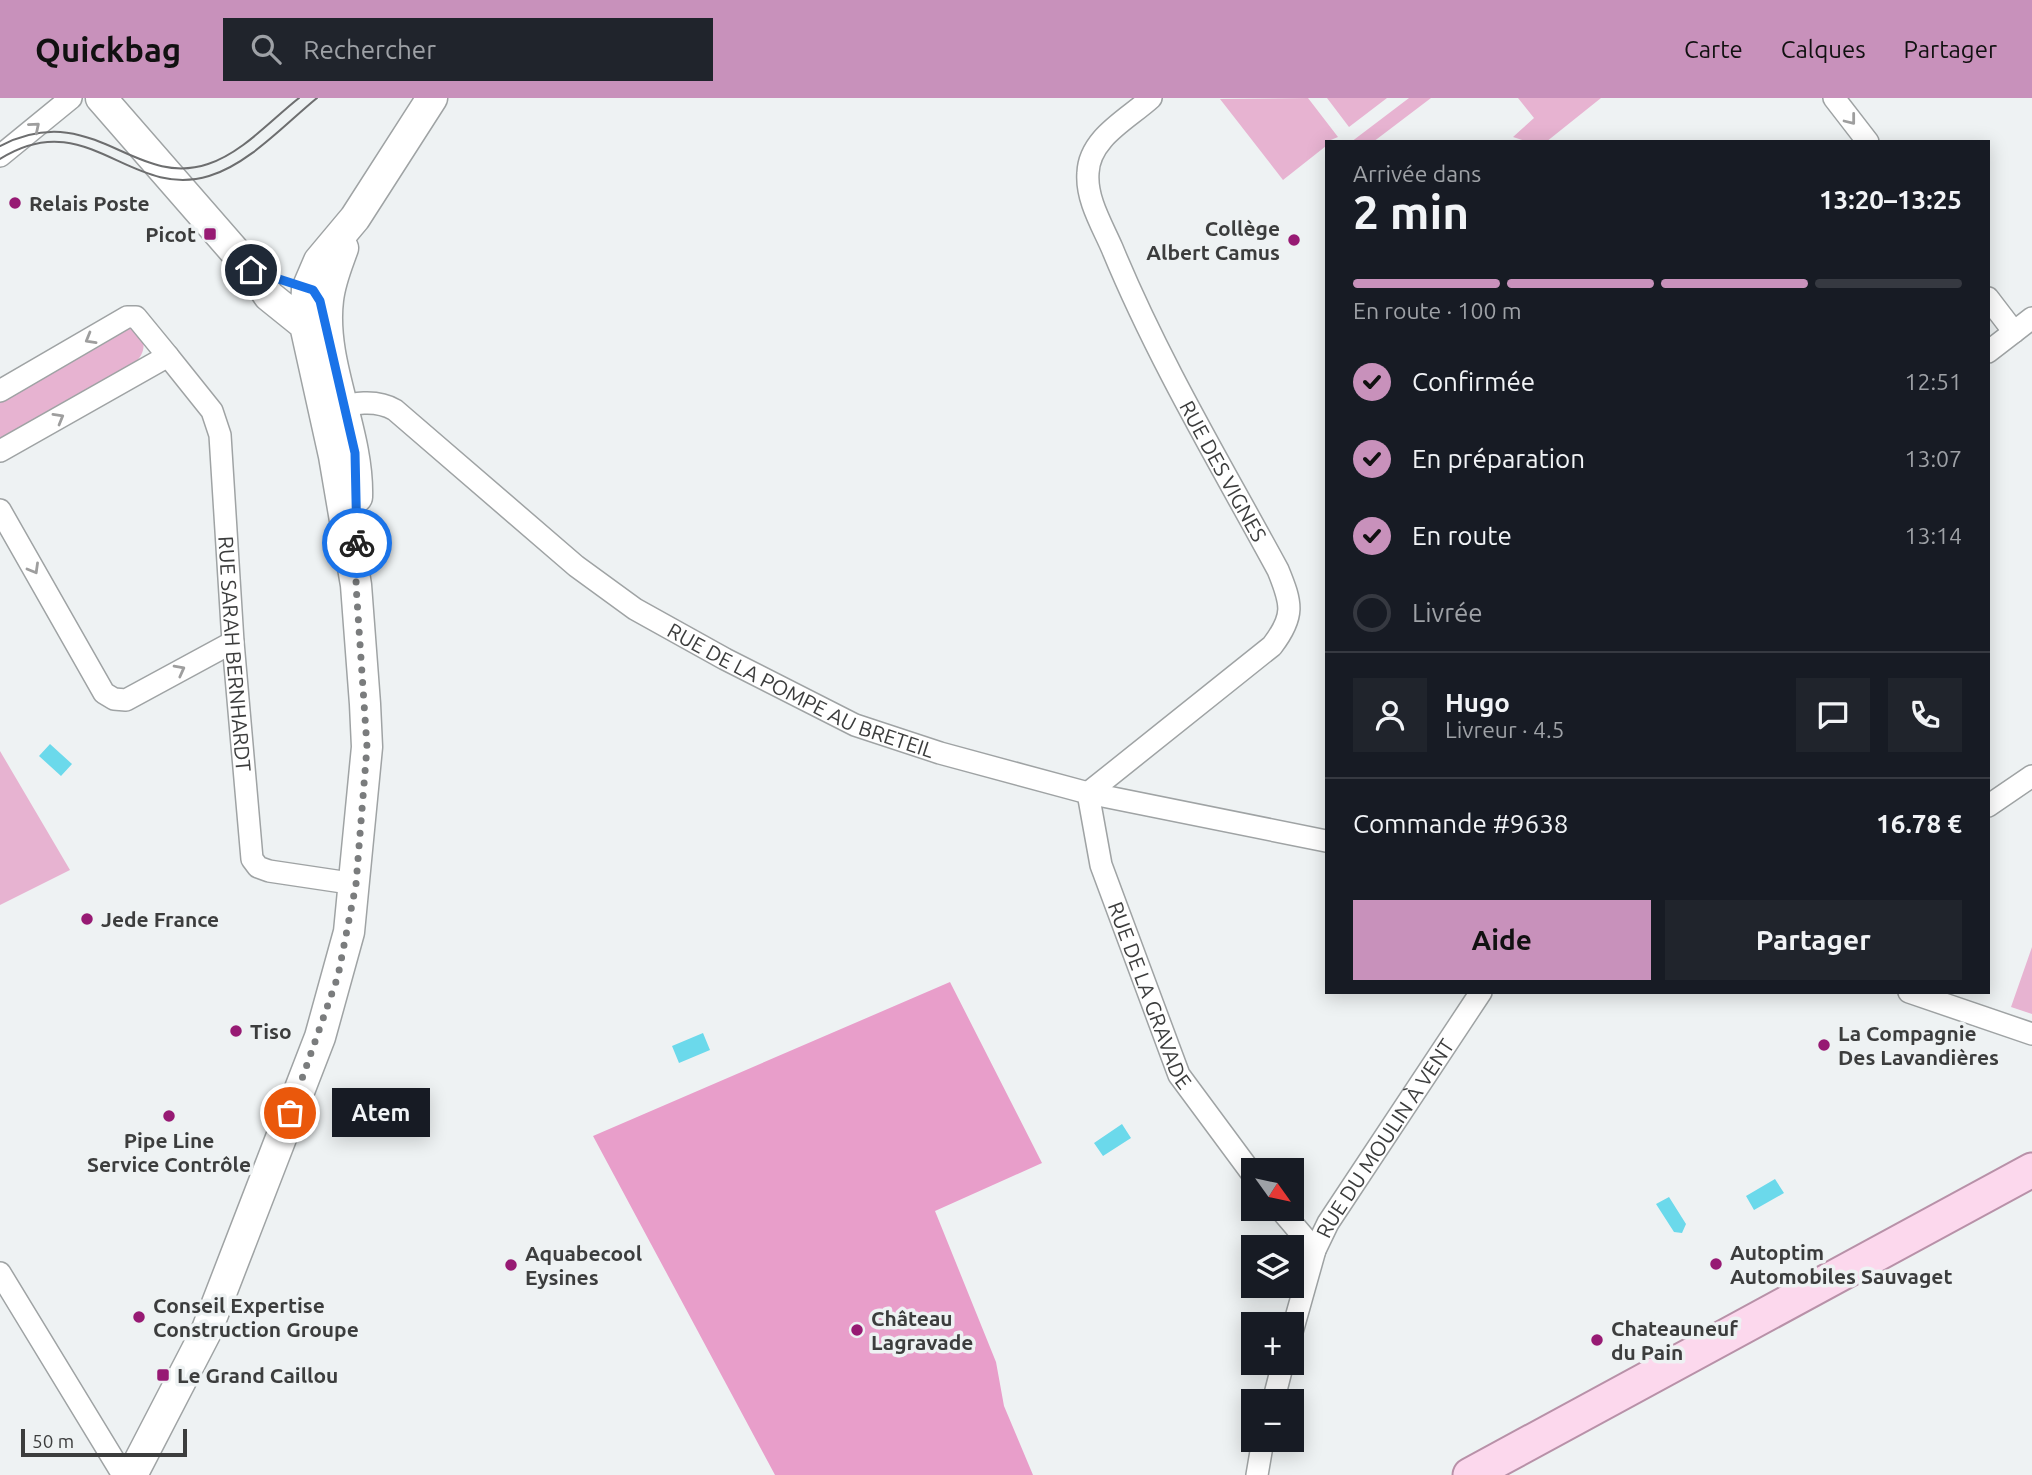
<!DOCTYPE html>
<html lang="fr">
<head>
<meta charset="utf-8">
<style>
	body { margin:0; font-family:Ubuntu,sans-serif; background:#20242c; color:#f1f3f6; height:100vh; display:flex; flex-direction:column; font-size:26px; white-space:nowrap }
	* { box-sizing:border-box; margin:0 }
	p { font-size:23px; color:#9ea1a6 }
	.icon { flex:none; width:38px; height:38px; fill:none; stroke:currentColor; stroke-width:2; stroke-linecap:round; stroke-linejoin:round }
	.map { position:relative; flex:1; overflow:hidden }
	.sheet { position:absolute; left:1325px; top:42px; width:665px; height:854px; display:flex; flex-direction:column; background:#171b24; border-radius:0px; box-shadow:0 4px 18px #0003 }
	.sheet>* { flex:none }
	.needle { width:46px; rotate:123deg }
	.controls { position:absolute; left:1241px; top:1060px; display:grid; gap:14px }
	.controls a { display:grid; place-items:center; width:63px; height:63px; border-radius:0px; background:#171b24; box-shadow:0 4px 18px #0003; font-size:35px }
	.scale { position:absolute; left:21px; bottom:18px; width:166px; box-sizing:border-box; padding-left:7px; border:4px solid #3c3d3d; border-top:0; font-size:19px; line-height:24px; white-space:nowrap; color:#3c3d3d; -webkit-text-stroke:5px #eef2f3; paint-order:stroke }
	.pin { position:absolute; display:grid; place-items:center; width:60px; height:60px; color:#fff; margin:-30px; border:4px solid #fff; border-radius:50%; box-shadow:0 2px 7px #0007 }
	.courier { position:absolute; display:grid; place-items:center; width:70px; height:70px; margin:-35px; border:5px solid #1a73e8; border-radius:50%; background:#fff; color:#222; box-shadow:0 2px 9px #0007 }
	.bubble { position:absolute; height:49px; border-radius:0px; background:#171b24; box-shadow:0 4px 18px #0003; font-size:23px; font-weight:700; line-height:49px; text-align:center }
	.head em { font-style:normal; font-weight:700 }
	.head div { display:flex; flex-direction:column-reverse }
	.head { display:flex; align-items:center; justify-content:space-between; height:119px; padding:0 28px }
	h1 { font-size:46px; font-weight:700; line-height:52px }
	.bar { display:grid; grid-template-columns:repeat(4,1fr); gap:10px 7px; align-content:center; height:84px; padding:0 28px }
	.bar i { height:9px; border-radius:5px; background:#363941 }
	.bar .selected { background:#c891bb }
	.bar p { grid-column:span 4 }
	.line { display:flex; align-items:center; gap:18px; padding:0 28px; border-top:2px solid #363941 }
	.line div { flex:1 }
	.round { display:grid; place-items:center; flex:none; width:74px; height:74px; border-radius:0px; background:#20242c }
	ol { padding:0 28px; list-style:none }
	li { display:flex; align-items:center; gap:21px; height:77px }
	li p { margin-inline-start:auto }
	li .icon { padding:7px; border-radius:50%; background:#c891bb; color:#111; stroke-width:4 }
	li:last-child { color:#9ea1a6 }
	li i { width:38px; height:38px; border:4px solid #363941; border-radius:50% }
	.cta { display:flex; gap:14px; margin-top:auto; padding:14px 28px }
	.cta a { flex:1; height:80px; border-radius:0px; background:#c891bb; color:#111; font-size:28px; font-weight:700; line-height:80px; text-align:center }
	.cta a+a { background:#20242c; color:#f1f3f6 }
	header { display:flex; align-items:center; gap:42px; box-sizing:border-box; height:98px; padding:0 35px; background:#c891bb; color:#111 }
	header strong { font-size:33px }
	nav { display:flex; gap:38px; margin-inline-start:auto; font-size:24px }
	.search { width:490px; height:63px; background:#20242c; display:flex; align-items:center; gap:18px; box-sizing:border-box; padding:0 24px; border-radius:0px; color:#9ea1a6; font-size:26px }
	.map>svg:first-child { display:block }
</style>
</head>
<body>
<header>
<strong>Quickbag</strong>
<div class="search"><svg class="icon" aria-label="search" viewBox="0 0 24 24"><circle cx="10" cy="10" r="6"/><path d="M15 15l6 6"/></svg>Rechercher</div>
<nav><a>Carte</a><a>Calques</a><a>Partager</a></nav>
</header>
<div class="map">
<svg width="2032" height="1377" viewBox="0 0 2032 1377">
	<rect width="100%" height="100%" fill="#eef2f3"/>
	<path fill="#e7b3d1" d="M 1308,0 L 1338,39 L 1326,44 L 1326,48 L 1283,82 L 1220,1 Z
		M 1327,0 L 1387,0 L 1349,29 Z
		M 1409,0 L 1431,0 L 1373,44 L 1351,44 Z
		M 1518,0 L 1601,0 L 1546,44 L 1528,44 L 1513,39 L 1534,20 Z
		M 125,229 L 132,229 C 146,241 148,252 134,266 L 0,342 L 0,302 Z
		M 0,653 L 70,772 L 0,807 Z
		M 2032,849 L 2032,916 L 2011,909 Z"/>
	<path fill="#e89eca" d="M 950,884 L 1042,1065 L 935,1113 L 996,1264 L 1004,1308 L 1033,1377 L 775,1377 L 593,1038 Z"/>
	<path fill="#6bd9eb" d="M 50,646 L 72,666 L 61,678 L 39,658 Z
		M 703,935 L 710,952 L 679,965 L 672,948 Z
		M 1122,1026 L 1131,1040 L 1103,1058 L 1094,1045 Z
		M 1775,1081 L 1784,1095 L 1754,1112 L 1746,1098 Z
		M 1669,1099 L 1686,1126 L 1682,1135 L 1674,1134 L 1656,1106 Z"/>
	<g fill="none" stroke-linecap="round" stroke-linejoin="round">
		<g stroke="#9fa3a4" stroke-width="24">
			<g id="street">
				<path id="s1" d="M 1151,0 C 1128,21 1089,40 1088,75 C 1086,101 1102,127 1112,150 C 1158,262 1221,367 1278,472 C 1292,506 1295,518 1272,548 L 1088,695 L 1101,767 L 1179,977 L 1253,1077"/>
				<path d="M 1834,0 L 1868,44"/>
				<path d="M 0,58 L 71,0"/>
				<path d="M 1988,200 L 2014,234"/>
				<path d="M 1988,254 L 2032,220"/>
				<path id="s2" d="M 168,258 L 212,313 L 220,337 L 233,544 L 252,761 L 258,769 L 269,773 L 356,786"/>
				<path d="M 0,293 L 127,219 L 136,219 L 168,258 L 0,353"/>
				<path id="s3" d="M 329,311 C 351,306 375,300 395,312 L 576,468 L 635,511 L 725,561 L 855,627 L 940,655 L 1088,695 L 1326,743"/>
				<path d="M 0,412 L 104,595 L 114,601 L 126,602 L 233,544"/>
				<path d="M 1988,708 L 2032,678"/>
				<path d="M 1909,894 L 2032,936"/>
				<path d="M 1280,1111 L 1315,1152"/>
				<path d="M 0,1175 L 123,1377"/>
				<path id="s4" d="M 1292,1234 L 1315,1152 L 1328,1125 L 1481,894"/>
				<path d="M 1273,1304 L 1283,1265"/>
				<path d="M 1257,1377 L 1263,1342"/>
			</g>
		</g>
		<g stroke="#9fa3a4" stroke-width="33">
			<path id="secondary" d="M 101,0 L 251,172 L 269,198 L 305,227
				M 343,150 C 337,167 330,183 328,202 C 320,266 359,333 357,399
				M 132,1377 L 206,1234 L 320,939 L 349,834 L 367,649 L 365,606 L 356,487 L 334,358 L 305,227 L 307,191 L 319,163 L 355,120 L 432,0"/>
		</g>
		<g stroke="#b891a8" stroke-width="37">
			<path id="primary" d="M 1470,1377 L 2032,1072"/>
		</g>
		<use href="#street" stroke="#fff" stroke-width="21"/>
		<use href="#secondary" stroke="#fff" stroke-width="30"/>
		<use href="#primary" stroke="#fcd8ed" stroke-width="33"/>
		<path stroke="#6d6e6f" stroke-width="2" d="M 0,48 C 93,0 133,91 208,66 C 242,55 271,22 299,0
			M 0,61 C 87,6 129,102 209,78 C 249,66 285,26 317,0"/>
	</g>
	<defs><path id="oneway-chevron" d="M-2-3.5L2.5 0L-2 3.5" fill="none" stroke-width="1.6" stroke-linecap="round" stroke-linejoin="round" transform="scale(1.75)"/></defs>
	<g stroke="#9e9e9e">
		<use href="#oneway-chevron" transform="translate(1851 22) rotate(52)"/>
		<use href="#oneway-chevron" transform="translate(35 29) rotate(-40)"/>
		<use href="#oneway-chevron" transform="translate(90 241) rotate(150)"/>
		<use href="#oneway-chevron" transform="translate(59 320) rotate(-30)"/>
		<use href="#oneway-chevron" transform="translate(34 471) rotate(60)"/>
		<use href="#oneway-chevron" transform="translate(180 572) rotate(-28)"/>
	</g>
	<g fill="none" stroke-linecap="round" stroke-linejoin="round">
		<path stroke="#7a7c7d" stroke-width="7" stroke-dasharray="0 12.6" d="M 290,1015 L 338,878 L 356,786 L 367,649 L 356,487 L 357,445"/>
		<path stroke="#1a73e8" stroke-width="9" d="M 251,172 L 313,192 L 320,203 L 355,355 L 357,445"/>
	</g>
	<g fill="#971a73" stroke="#eef2f3" stroke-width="2.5">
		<circle cx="15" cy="105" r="7"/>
		<rect x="203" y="129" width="14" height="14" rx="3.5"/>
		<circle cx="1294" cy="142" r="7"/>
		<circle cx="87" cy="821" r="7"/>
		<circle cx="236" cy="933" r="7"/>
		<circle cx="1824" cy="947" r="7"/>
		<circle cx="169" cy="1018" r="7"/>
		<circle cx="1716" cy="1166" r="7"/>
		<circle cx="511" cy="1167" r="7"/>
		<circle cx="139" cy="1219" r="7"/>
		<circle cx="857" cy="1232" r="7"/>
		<circle cx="1597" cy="1242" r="7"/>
		<rect x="156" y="1270" width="14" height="14" rx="3.5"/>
	</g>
	<g text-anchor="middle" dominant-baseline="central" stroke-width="7" stroke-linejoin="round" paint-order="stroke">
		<g font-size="21" font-weight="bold" fill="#3c3d3d" stroke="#eef2f3" text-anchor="start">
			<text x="29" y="105">Relais Poste</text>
			<text x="1280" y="130" text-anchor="end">Collège<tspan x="1280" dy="24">Albert Camus</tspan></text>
			<text x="196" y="136" text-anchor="end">Picot</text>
			<text x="101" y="821">Jede France</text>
			<text x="250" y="933">Tiso</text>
			<text x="1838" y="935">La Compagnie<tspan x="1838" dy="24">Des Lavandières</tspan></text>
			<text x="169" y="1042" text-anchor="middle">Pipe Line<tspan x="169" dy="24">Service Contrôle</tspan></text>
			<text x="1730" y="1154">Autoptim<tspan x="1730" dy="24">Automobiles Sauvaget</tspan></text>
			<text x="525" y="1155">Aquabecool<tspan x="525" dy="24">Eysines</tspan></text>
			<text x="153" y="1207">Conseil Expertise<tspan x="153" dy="24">Construction Groupe</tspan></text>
			<text x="871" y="1220">Château<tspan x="871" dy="24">Lagravade</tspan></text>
			<text x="1611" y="1230">Chateauneuf<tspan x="1611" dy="24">du Pain</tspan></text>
			<text x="177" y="1277">Le Grand Caillou</text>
		</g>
		<g font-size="21" fill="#3c3d3d" stroke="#eef2f3">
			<text stroke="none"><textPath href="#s1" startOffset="430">RUE DES VIGNES</textPath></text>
			<text stroke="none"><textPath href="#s2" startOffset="315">RUE SARAH BERNHARDT</textPath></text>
			<text stroke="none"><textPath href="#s3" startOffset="565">RUE DE LA POMPE AU BRETEIL</textPath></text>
			<text stroke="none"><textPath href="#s1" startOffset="1073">RUE DE LA GRAVADE</textPath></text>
			<text stroke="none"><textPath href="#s4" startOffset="217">RUE DU MOULIN À VENT</textPath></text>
		</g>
	</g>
</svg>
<div class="controls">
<a><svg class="needle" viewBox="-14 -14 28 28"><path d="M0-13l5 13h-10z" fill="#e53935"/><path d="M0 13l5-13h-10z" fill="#9ea1a6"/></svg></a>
<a><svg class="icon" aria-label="layers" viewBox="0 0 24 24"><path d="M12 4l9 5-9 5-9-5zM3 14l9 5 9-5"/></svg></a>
<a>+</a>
<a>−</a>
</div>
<div class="scale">50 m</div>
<div class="pin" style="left:290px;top:1015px;background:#ea580c"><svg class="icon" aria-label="bag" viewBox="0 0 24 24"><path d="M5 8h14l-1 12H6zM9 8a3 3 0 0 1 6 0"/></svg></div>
<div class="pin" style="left:251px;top:172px;background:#1f2937"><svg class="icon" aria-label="home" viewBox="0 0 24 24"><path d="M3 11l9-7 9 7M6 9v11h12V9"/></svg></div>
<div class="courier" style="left:357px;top:445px"><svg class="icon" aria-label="bike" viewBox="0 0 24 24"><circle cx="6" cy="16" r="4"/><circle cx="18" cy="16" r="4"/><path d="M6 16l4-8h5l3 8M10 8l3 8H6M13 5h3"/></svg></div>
<div class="bubble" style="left:332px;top:990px;width:98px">Atem</div>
<section class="sheet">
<div class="head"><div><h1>2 min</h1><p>Arrivée dans</p></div><em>13:20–13:25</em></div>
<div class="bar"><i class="selected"></i><i class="selected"></i><i class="selected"></i><i></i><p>En route · 100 m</p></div>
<ol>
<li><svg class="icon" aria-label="check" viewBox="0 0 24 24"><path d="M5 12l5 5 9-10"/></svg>Confirmée<p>12:51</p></li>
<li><svg class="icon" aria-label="check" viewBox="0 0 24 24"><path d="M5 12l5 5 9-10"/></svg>En préparation<p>13:07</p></li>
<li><svg class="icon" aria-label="check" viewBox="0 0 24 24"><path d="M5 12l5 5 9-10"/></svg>En route<p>13:14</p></li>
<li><i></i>Livrée</li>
</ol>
<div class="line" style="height:126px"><a class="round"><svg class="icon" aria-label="person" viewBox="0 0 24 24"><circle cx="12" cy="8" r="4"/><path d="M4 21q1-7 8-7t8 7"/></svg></a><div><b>Hugo</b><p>Livreur · 4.5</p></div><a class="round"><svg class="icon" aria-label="chat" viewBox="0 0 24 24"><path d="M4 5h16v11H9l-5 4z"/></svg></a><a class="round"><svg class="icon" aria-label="phone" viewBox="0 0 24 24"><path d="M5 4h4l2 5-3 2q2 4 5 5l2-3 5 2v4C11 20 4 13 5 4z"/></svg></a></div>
<div class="line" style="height:91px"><div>Commande #9638</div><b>16.78 €</b></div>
<div class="cta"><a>Aide</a><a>Partager</a></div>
</section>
</div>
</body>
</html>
